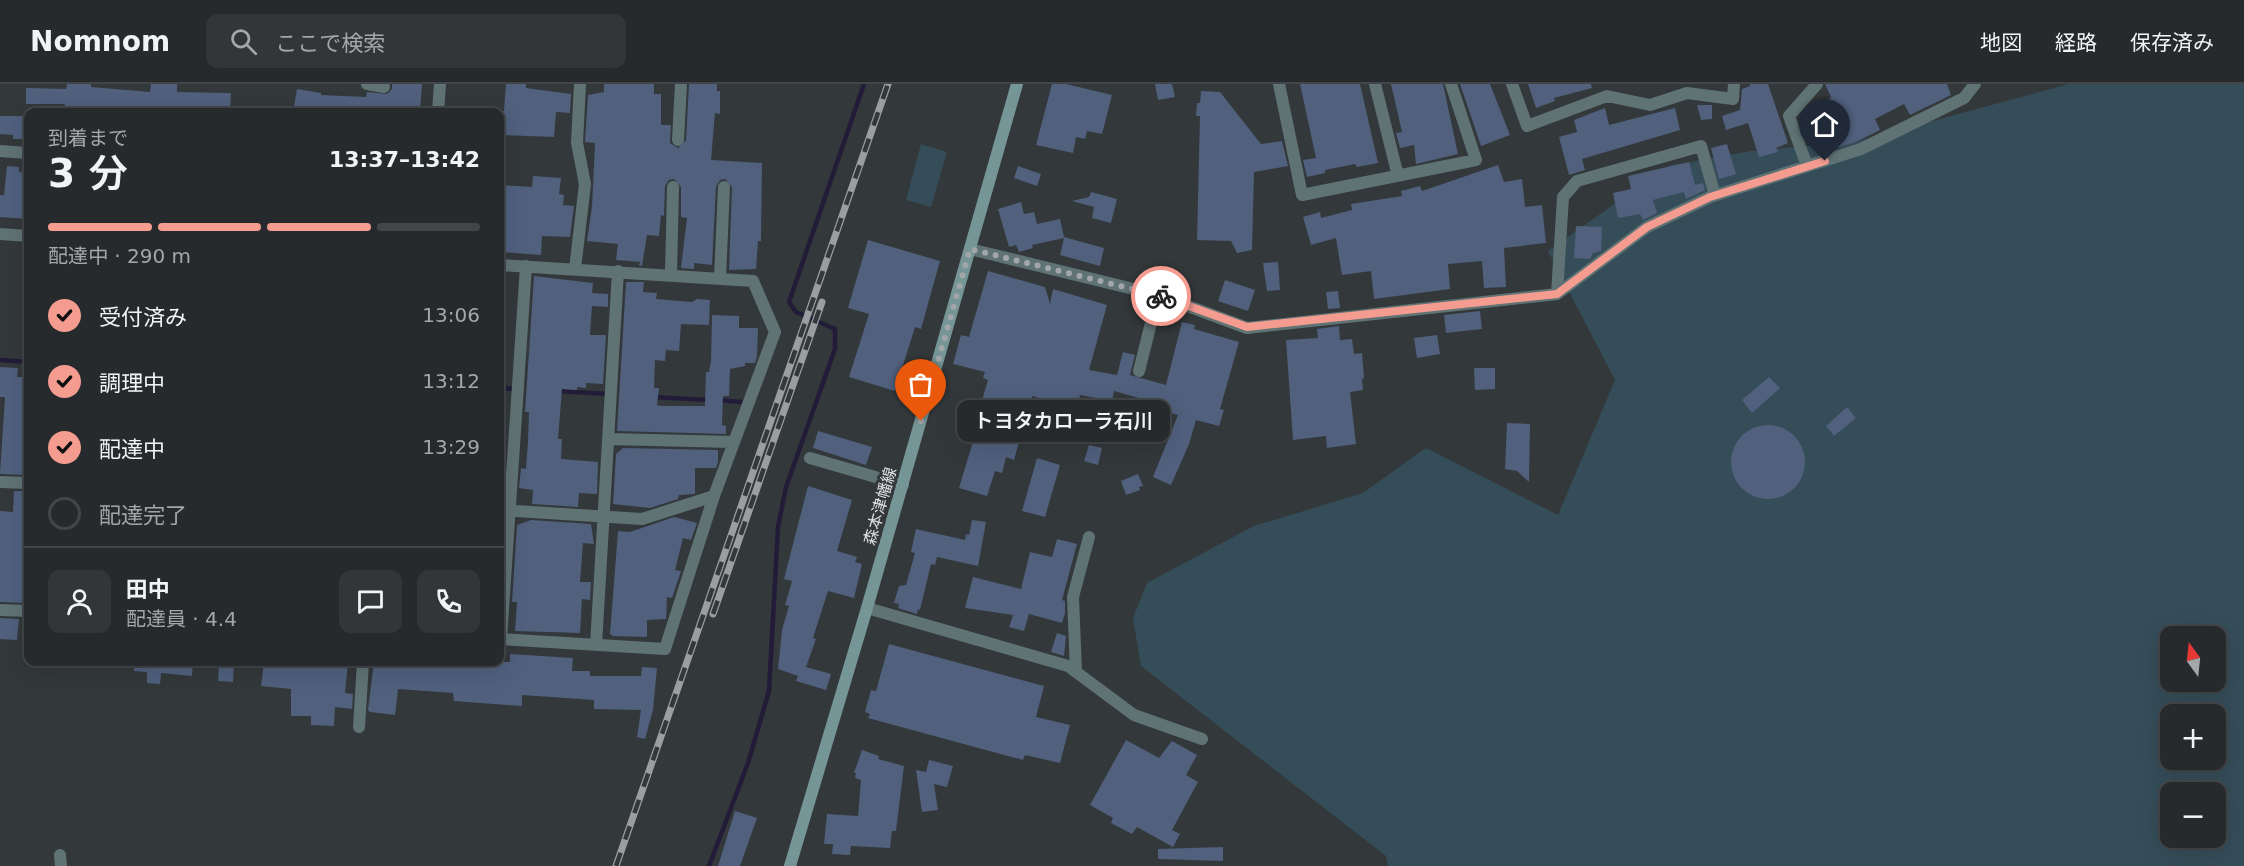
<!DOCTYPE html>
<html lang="ja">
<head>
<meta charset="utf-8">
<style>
	body { margin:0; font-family:"DejaVu Sans","Noto Sans JP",sans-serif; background:#323638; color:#f1f3f6; height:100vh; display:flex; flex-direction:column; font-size:22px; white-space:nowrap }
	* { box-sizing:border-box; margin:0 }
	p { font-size:20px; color:#a4a7a9 }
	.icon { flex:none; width:33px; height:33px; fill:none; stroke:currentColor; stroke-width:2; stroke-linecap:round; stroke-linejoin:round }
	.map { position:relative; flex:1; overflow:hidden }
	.drawer { position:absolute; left:24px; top:24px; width:480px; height:558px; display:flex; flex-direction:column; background:#262a2c; border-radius:12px; box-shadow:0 6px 24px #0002,0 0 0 2px #424648 }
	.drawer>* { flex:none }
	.needle { width:39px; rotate:345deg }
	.fabs { position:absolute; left:2160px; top:542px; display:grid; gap:12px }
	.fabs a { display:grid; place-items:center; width:66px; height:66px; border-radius:12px; background:#262a2c; box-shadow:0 6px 24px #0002,0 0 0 2px #424648; font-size:30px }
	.pin { position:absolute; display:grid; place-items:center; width:51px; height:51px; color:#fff; margin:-62px -26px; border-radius:50% 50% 50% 0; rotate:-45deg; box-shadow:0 0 6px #0007 }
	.pin .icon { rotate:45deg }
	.courier { position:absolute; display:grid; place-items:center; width:60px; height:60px; margin:-30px; border:4px solid #f59c91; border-radius:50%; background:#fff; color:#222; box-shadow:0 2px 8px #0007 }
	.bubble { position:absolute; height:42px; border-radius:12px; background:#262a2c; box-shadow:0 6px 24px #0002,0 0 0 2px #424648; font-size:20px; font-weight:600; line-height:42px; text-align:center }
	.head em { font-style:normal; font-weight:600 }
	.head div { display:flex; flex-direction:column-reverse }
	.head { display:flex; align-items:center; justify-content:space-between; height:102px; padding:0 24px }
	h1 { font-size:39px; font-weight:600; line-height:45px }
	.bar { display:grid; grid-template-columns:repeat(4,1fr); gap:9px 6px; align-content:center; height:72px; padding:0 24px }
	.bar i { height:8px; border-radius:4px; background:#424648 }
	.bar .on { background:#f59c91 }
	.bar p { grid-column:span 4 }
	.line { display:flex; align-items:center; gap:15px; padding:0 24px; border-top:2px solid #424648 }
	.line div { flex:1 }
	.round { display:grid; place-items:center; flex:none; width:63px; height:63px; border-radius:12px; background:#323638 }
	ol { padding:0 24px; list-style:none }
	li { display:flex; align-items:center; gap:18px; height:66px }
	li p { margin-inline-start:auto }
	li .icon { padding:6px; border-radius:50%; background:#f59c91; color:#111; stroke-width:4 }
	li:last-child { color:#a4a7a9 }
	li i { width:33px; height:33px; border:3px solid #424648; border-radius:50% }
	header { display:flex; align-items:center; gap:36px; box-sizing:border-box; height:84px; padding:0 30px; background:#262a2c; border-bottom:2px solid #424648 }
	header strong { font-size:28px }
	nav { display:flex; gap:33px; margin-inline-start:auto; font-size:21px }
	.search { width:420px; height:54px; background:#323638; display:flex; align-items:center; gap:15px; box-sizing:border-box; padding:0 21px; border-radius:12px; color:#a4a7a9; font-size:22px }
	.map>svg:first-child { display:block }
</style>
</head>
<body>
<header>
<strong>Nomnom</strong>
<div class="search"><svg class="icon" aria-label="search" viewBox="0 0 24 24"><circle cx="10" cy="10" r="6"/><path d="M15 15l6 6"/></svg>ここで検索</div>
<nav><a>地図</a><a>経路</a><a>保存済み</a></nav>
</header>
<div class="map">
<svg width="2244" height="782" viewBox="0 0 2244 782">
	<rect width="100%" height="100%" fill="#33383a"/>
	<path fill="#354d59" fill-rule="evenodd" d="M 2069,0 L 2244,0 L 2244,782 L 1388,782 L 1386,772 L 1141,582 L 1133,534 L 1147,499 L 1254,442 L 1363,409 L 1426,364 L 1558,431 L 1615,296 L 1548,167 L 1668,82 L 1751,67 L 1859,57 ZM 2170,552 L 2216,552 L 2216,597 L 2170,597 ZM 2170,630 L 2216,630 L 2216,675 L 2170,675 ZM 2170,708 L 2216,708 L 2216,753 L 2170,753 Z
		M 921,60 L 947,68 L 931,123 L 906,116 Z"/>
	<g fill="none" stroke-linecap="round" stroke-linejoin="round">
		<path stroke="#231c38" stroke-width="4.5" d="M 0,276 L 28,278
			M 500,304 L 516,305
			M 557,307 L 608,310
			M 652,313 L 710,316
			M 718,316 L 742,318
			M 709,782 L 748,679 L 769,607 L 778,443 L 786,403 L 835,265 L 835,245 L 796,228 L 789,218 L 864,0"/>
	</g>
	<path fill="#50607d" d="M 67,0 L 91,0 L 91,3 L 150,8 L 151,0 L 177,0 L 177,8 L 231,9 L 230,28 L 112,28 L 64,24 L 65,20 L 26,20 L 26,4 L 66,5 Z
		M 392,0 L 422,0 L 420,28 L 293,28 L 297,5 L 321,9 L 321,11 L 366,13 L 367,8 L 387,10 L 392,5 Z
		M 506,0 L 526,0 L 526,4 L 571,10 L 570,29 L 556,28 L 554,53 L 500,51 L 500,27 L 504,27 Z
		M 604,0 L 654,0 L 654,10 L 661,10 L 661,41 L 671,41 L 670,59 L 678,64 L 686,56 L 689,0 L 717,0 L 717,7 L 720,7 L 720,30 L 715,29 L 711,76 L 762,79 L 761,157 L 758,157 L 756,185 L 729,186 L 732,103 L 725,95 L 720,96 L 716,103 L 712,181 L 694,179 L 694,185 L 681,184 L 687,134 L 681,133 L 681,103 L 674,95 L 669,96 L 665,102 L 664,132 L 661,131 L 659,152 L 647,151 L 642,182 L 638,181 L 641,178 L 616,176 L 618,160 L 587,157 L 592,123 L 595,59 L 585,58 L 588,11 L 604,8 Z
		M 1052,0 L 1066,0 L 1112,11 L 1102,50 L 1087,47 L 1085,55 L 1076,53 L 1073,69 L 1036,61 Z
		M 1155,0 L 1172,0 L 1175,13 L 1158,16 Z
		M 1300,0 L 1360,0 L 1378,79 L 1357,83 L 1355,80 L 1325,86 L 1325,89 L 1307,93 L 1303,76 L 1316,74 Z
		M 1391,0 L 1443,0 L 1458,70 L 1416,80 L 1414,61 L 1400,64 L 1396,49 L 1402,48 Z
		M 1460,0 L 1490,0 L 1510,51 L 1481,62 Z
		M 1528,0 L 1591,0 L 1592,4 L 1554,14 L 1555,17 L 1536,24 Z
		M 1750,0 L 1768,0 L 1788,59 L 1776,64 L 1778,68 L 1759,73 L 1748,39 L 1726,46 L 1722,32 L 1740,26 L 1742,5 L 1750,2 Z
		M 1825,0 L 1947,0 L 1951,11 L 1910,31 L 1904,20 L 1875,35 L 1880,46 L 1858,57 L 1821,69 L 1802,30 L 1808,23 L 1814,30 L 1831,13 Z
		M 1201,7 L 1220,8 L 1261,60 L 1282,57 L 1288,82 L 1254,88 L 1252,166 L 1237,169 L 1231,157 L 1197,156 L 1200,32 L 1196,32 L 1197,19 L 1200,19 Z
		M 1697,21 L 1712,21 L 1712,35 L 1701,36 Z
		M 1605,24 L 1609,41 L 1675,24 L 1680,46 L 1582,75 L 1585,86 L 1569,91 L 1559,53 L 1577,48 L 1574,36 Z
		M 0,32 L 28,32 L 28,55 L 13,55 L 13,51 L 0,50 Z
		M 1727,60 L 1736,90 L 1719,95 L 1711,64 Z
		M 1689,78 L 1695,101 L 1703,99 L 1705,106 L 1686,115 L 1684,108 L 1653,116 L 1657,129 L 1643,136 L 1640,130 L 1618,134 L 1613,109 L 1631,105 L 1628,92 Z
		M 1498,81 L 1504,98 L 1522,95 L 1525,123 L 1542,121 L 1546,159 L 1504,164 L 1506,203 L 1484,204 L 1482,177 L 1448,180 L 1450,205 L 1374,215 L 1371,187 L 1342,191 L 1336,154 L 1311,161 L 1303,133 L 1320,128 L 1321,134 L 1352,126 L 1351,120 L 1402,112 L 1401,107 L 1420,102 L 1422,107 Z
		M 7,82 L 19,83 L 19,88 L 28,89 L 28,135 L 0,133 L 0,111 L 4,111 Z
		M 1018,82 L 1041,90 L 1037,102 L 1014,94 Z
		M 533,92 L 561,94 L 559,110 L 564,111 L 563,121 L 574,122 L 570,153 L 542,152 L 541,171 L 500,168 L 500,101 L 532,103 Z
		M 1091,108 L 1117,115 L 1111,139 L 1092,134 L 1094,123 L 1072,117 L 1089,113 Z
		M 1021,118 L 1024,130 L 1034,128 L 1037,140 L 1060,135 L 1064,153 L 1104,164 L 1100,182 L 1060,171 L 1064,154 L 1032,161 L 1033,164 L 1019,168 L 1016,161 L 1009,163 L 998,125 Z
		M 1576,142 L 1602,143 L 1601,167 L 1593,169 L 1590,175 L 1574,174 Z
		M 868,156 L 940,177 L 921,245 L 915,243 L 895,307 L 849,293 L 869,230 L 848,224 Z
		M 1278,178 L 1280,206 L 1267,207 L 1263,179 Z
		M 988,187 L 1045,203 L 1050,220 L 1053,205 L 1107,221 L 1089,286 L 1117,291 L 1123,268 L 1135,271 L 1130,291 L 1166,301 L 1182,238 L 1195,241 L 1194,245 L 1239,258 L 1220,325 L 1224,326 L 1219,342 L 1196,336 L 1189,360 L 1171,401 L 1153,393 L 1178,331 L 1140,321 L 1142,315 L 1114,307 L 1112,317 L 1080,311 L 1077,324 L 1032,312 L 1014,376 L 1006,373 L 1002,389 L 995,387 L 987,412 L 959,404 L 984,321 L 981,320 L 988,296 L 983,294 L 985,288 L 953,280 L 961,251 L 969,253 Z
		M 534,192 L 593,199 L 592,209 L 608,210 L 608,223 L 592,222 L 590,251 L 606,251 L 603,300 L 586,299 L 586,304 L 577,303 L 577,306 L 562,305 L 558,355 L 562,355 L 561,375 L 598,378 L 597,410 L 579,409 L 578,423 L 532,420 L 533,406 L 519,404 L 521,384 L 526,385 L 528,358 L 529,328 L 525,328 Z
		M 1225,196 L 1255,206 L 1248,227 L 1218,217 Z
		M 626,198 L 644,198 L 643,208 L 657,209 L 656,215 L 692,218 L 697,215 L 710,216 L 709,241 L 681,240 L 679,267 L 666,266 L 665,277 L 655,276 L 654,304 L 659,304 L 657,321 L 661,322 L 705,322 L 706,288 L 709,288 L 711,277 L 712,231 L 739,232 L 739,244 L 758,244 L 757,272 L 755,279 L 745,279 L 745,282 L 730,285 L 729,312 L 723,312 L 722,341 L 726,342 L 726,350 L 617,347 Z
		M 1338,207 L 1340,224 L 1328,225 L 1326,208 Z
		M 1480,227 L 1482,245 L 1446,249 L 1444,231 Z
		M 1339,242 L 1340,256 L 1352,255 L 1354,270 L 1362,269 L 1364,294 L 1362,295 L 1363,306 L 1350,308 L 1356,360 L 1327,364 L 1326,352 L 1293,356 L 1286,256 L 1318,254 L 1317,245 Z
		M 1437,251 L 1440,270 L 1417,274 L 1414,254 Z
		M 0,283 L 18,284 L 17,293 L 28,293 L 27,391 L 0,390 L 5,313 L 0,313 Z
		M 1474,284 L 1495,284 L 1495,305 L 1475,306 Z
		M 1769,293 L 1780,304 L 1752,329 L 1742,316 Z
		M 1847,323 L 1856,334 L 1834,352 L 1826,342 Z
		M 1507,339 L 1530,340 L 1529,398 L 1517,387 L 1505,385 Z
		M1731 378a37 37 0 1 1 74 0a37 37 0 1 1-74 0Z
		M 818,347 L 872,363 L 866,381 L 813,364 Z
		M 1089,361 L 1102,364 L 1098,381 L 1084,377 Z
		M 623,364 L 718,366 L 718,378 L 716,384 L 695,384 L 695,410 L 679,411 L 678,415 L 650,424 L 613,420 L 616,370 Z
		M 1037,374 L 1060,381 L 1045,433 L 1022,427 Z
		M 1138,390 L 1143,402 L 1139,403 L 1140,406 L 1126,411 L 1121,397 Z
		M 808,402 L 852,416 L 837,467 L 857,473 L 855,478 L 862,480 L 854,514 L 828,507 L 813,554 L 816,555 L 806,583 L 831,590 L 826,606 L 796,597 L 798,592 L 778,585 L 782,546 L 789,522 L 785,521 L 792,497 L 784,495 Z
		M 14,407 L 26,407 L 25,419 L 28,419 L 25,507 L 28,508 L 28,519 L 0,518 L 0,427 L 13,428 Z
		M 674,433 L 697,439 L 691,456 L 683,454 L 675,486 L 681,487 L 672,514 L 667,513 L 666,535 L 647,536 L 647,553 L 613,552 L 610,550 L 618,447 L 630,448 Z
		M 531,436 L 591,440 L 594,460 L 583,459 L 580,498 L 591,498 L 590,516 L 582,515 L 580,549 L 515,547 L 517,518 L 512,518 L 517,441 Z
		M 972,436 L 986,438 L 978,482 L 937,473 L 935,481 L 931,480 L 920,526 L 918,525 L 917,530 L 898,524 L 899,520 L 894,519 L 899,502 L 906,501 L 915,469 L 911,468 L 916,445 L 965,456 L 966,450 L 969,451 Z
		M 1057,455 L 1077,460 L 1062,516 L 1065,517 L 1065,529 L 1062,539 L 1029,530 L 1024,547 L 1009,543 L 1013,531 L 965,524 L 973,493 L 1021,505 L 1030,468 L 1052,473 Z
		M 0,534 L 19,535 L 17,556 L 0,555 Z
		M 1057,549 L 1066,552 L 1064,572 L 1051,568 Z
		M 889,560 L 1044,602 L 1036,633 L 1070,641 L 1060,679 L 1025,671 L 1023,676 L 868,634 L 870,630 L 865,628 L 871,606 L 876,607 Z
		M 510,570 L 573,574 L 572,587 L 590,587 L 590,592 L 641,592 L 642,583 L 657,584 L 653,626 L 645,655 L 637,653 L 641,626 L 594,625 L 594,616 L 522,611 L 522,622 L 507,621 L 454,617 L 453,609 L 398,605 L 395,631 L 370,628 L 368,626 L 374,578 L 510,578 Z
		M 134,578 L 193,578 L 192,592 L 161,589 L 160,600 L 147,599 L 147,588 L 134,587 Z
		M 219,578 L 234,578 L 233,598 L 218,597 Z
		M 264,578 L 348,578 L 345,609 L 353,610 L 352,625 L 335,623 L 334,642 L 311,641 L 311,632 L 291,632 L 291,605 L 261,602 Z
		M 1126,656 L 1159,674 L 1172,657 L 1197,671 L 1186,691 L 1198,698 L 1172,746 L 1180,750 L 1173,763 L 1137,743 L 1132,750 L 1111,739 L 1113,734 L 1090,721 Z
		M 862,666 L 879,672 L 878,675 L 904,682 L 896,747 L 892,747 L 890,764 L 851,762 L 850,771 L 832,770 L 833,760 L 824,760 L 827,730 L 858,732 L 861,696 L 855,694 L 856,689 L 854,689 Z
		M 929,676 L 953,682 L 947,703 L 934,700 L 938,726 L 922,728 L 916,686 L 926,688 Z
		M 735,727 L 757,734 L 740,782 L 718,782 Z
		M 1223,763 L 1223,777 L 1158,775 L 1158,765 Z"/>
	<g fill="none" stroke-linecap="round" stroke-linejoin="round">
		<path stroke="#607374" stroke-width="12" d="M 367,0 L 384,3
			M 1279,0 L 1302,111 L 1476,76 L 1451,0
			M 1375,0 L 1398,92
			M 1512,0 L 1527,42 L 1607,12 L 1650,21 L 1687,9 L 1733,15 L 1734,0
			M 438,28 L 440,0
			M 678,56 L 681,0
			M 0,67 L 28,69
			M 1807,82 L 1789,32 L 1817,0
			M 0,150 L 28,152
			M 970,165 L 1158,211 L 1247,244 L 1557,210 L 1647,143 L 1710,113 L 1861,65 L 1964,14 L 1975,0
			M 500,181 L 753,197 L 775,248 L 714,412 L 642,435 L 500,426
			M 575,185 L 585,100 L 577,59 L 580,0
			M 671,190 L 673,103
			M 720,194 L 724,103
			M 1557,210 L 1563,113 L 1577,97 L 1701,62 L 1715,111
			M 1139,287 L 1158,211
			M 609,355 L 733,358
			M 810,374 L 903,401
			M 0,398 L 28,399
			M 867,524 L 1068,582 L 1134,631 L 1202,655
			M 0,526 L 28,527
			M 500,555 L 665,565 L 714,412
			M 501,555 L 526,182
			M 596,561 L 618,187
			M 1076,588 L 1073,513 L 1089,453
			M 359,643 L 363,578
			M 60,771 L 61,782"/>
		<path stroke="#769596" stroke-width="12" d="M 790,782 L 867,524 L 1017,0"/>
		<g stroke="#9b9ea0" stroke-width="7">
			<path id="rail" d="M 713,530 L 822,218
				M 616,782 L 888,0"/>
		</g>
		<use href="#rail" stroke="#33383a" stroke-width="4.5" stroke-dasharray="14" stroke-linecap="butt"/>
	</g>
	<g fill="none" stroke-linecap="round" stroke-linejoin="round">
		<path stroke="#a2a6a8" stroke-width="6" stroke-dasharray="0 10.8" d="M 921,337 L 970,165 L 1161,212"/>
		<path stroke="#f59c91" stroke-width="8" d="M 1161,212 L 1247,243 L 1557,210 L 1647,143 L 1710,113 L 1825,77"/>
	</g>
	<g text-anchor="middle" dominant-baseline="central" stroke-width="6" stroke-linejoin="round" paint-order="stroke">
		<g font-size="16" fill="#dee1e3" stroke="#33383a">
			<text transform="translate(880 422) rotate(-74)">森本津幡線</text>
		</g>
	</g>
</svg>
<div class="fabs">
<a><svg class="needle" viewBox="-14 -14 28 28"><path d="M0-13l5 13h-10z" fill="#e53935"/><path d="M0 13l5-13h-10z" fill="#a4a7a9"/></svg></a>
<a>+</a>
<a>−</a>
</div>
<div class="pin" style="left:921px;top:337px;background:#ea580c"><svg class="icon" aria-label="bag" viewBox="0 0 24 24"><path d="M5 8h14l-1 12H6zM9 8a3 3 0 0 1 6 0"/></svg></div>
<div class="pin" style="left:1825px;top:77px;background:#1f2937"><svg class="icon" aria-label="home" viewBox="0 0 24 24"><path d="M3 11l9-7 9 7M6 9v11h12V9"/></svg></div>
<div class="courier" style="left:1161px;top:212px"><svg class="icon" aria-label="bike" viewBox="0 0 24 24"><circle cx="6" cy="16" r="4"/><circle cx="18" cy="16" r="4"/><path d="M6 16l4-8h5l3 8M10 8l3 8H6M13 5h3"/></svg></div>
<div class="bubble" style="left:957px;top:316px;width:213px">トヨタカローラ石川</div>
<section class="drawer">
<div class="head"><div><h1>3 分</h1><p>到着まで</p></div><em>13:37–13:42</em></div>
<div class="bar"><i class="on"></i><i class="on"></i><i class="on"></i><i></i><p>配達中 · 290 m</p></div>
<ol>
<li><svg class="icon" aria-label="check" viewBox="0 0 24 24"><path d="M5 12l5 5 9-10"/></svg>受付済み<p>13:06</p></li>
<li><svg class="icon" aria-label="check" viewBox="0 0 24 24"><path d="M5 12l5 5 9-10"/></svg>調理中<p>13:12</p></li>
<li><svg class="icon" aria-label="check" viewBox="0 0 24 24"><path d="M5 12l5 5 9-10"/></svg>配達中<p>13:29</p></li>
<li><i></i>配達完了</li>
</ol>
<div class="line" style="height:108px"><a class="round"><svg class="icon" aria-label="person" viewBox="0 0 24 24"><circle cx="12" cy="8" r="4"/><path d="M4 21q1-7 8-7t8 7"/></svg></a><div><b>田中</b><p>配達員 · 4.4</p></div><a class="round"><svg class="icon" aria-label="chat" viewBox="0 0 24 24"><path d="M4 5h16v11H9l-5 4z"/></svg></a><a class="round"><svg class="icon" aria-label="phone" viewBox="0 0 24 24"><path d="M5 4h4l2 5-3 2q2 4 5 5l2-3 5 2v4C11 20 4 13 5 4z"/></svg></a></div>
</section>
</div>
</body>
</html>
